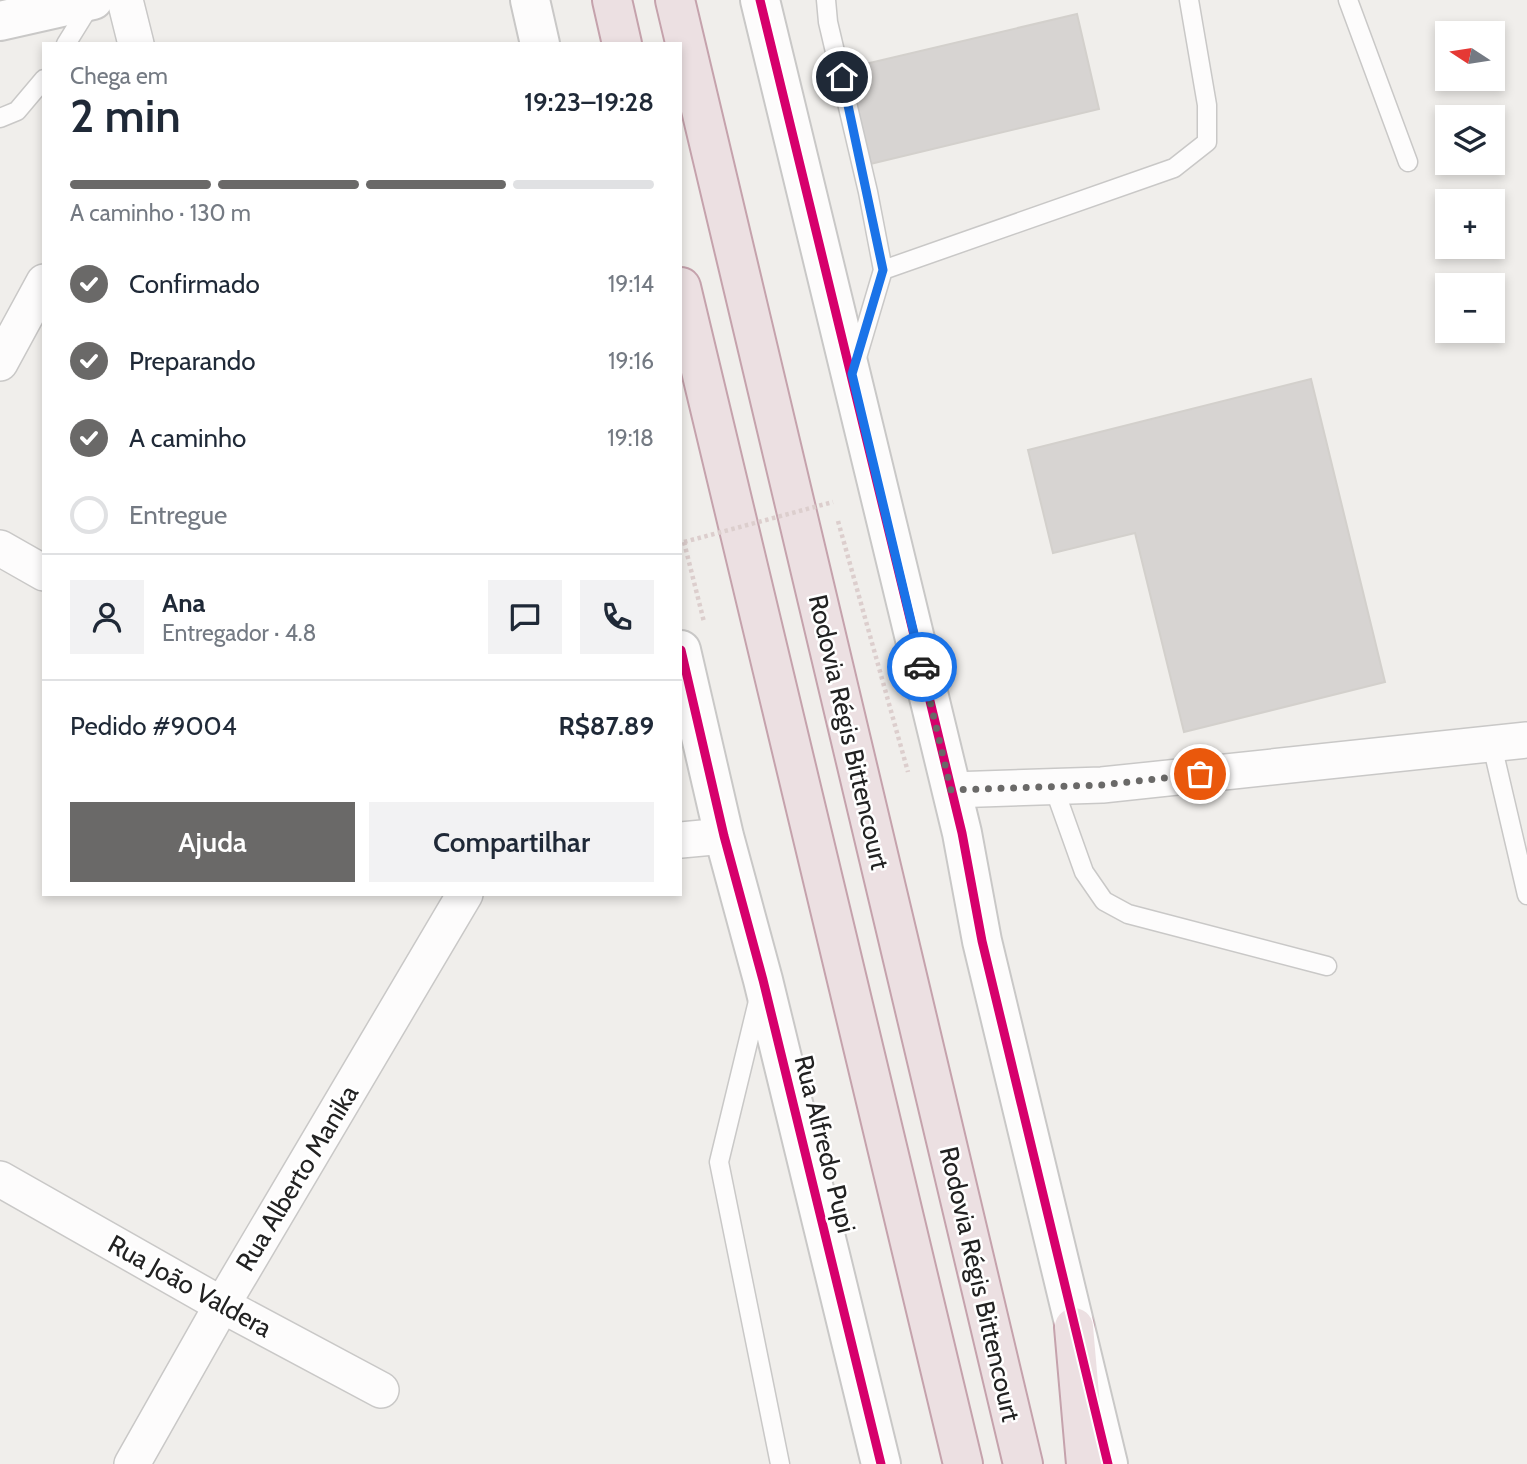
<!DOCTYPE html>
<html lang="pt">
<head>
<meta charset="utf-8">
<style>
	body { margin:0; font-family:Cabin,sans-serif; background:#f2f2f3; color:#1f2937; height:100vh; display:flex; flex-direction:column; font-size:26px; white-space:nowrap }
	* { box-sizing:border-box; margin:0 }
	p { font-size:23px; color:#747a83 }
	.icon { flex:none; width:38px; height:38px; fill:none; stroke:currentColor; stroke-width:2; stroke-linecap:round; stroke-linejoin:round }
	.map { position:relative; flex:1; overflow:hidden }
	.drawer { position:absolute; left:42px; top:42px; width:640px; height:854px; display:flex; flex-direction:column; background:#fff; border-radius:0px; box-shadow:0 4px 10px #0003 }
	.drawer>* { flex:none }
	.needle { width:46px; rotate:282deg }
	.buttons { position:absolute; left:1435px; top:21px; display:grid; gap:14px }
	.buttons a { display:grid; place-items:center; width:70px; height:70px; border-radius:0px; background:#fff; box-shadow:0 4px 10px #0003; font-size:35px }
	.pin { position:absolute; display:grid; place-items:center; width:60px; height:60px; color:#fff; margin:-30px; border:4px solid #fff; border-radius:50%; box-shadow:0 2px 7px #0007 }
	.courier { position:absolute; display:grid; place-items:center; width:70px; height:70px; margin:-35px; border:5px solid #1a73e8; border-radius:50%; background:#fff; color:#222; box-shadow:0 2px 9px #0007 }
	.headline em { font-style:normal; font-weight:600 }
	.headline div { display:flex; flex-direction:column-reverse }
	.headline { display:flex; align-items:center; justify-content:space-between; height:119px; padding:0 28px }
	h1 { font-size:46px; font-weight:600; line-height:52px }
	.bar { display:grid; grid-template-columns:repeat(4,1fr); gap:10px 7px; align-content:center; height:84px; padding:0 28px }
	.bar i { height:9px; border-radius:5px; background:#e0e1e3 }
	.bar .on { background:#6a6968 }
	.bar p { grid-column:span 4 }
	.line { display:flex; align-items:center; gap:18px; padding:0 28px; border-top:2px solid #e0e1e3 }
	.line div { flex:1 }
	.round { display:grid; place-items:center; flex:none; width:74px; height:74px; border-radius:0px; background:#f2f2f3 }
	ol { padding:0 28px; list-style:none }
	li { display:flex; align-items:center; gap:21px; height:77px }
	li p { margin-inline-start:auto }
	li .icon { padding:7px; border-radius:50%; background:#6a6968; color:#fff; stroke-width:4 }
	li:last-child { color:#747a83 }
	li i { width:38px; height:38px; border:4px solid #e0e1e3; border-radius:50% }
	.cta { display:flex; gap:14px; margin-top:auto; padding:14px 28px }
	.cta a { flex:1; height:80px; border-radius:0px; background:#6a6968; color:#fff; font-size:28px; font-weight:600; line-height:80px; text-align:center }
	.cta a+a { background:#f2f2f3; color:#1f2937 }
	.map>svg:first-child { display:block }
</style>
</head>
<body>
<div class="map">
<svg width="1527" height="1464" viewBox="0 0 1527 1464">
	<rect width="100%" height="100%" fill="#f0eeeb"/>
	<path fill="#d7d4d2" stroke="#d3d0cc" stroke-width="2" d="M 1077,14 L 1099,109 L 866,165 L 844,69 Z
		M 1311,379 L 1385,682 L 1184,732 L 1135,533 L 1053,553 L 1028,450 Z"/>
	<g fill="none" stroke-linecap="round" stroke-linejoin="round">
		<g stroke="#c9c8c7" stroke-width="21">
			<path id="service" d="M 826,0 L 828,22 L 868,192 L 883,270 L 856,361
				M 1348,0 L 1408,162
				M 66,44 L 92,2
				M 0,118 L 17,111 L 44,79
				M 883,270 L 1174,168 L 1207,142 L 1207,105 L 1189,0
				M 1492,745 L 1527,895
				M 1054,788 L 1084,872 L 1104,901 L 1128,914 L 1327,966
				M 759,997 L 719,1162 L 780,1464"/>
		</g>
		<g stroke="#c9c8c7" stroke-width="38">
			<path id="minor" d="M 125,0 L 136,44
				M 0,363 L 44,282
				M 0,548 L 44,573
				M 951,790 L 1102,785 L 1527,740
				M 681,840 L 724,836
				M 0,1179 L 222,1305 L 381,1390
				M 132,1464 L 222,1305 L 465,894"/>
		</g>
		<g stroke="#c9c8c7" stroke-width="42">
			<path id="tertiary" d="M 530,0 L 540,44
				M 760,0 L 962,833 L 982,941 L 1108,1464
				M 0,21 L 93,0
				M 681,650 L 724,836 L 763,980 L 881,1464"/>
		</g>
		<g stroke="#c5a2ac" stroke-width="42">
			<path id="motorway" d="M 612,0 L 622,44
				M 675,0 L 1023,1464
				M 681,287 L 963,1464
				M 1074,1327 L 1086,1464"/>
		</g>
		<path stroke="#dccecd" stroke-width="4.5" stroke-dasharray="3.5 3.5" stroke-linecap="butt" d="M 838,521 L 908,772
			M 684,542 L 704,622"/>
		<use href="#service" stroke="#fdfcfc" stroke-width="18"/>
		<use href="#minor" stroke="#fdfcfc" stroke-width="35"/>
		<use href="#tertiary" stroke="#fdfcfc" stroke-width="38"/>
		<use href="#motorway" stroke="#ece0e2" stroke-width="38"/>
		<path stroke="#dccecd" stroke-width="4.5" stroke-dasharray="3.5 3.5" stroke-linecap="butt" d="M 684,542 L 833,502"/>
		<g stroke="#fff" stroke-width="13">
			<path id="cycleway" d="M 760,0 L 962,833 L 982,941 L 1108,1464
				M 681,650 L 724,836 L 763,980 L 881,1464"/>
		</g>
		<use href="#cycleway" stroke="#d6006c" stroke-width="9"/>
	</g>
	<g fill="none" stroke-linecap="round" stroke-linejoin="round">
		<path stroke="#6a6968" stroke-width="7" stroke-dasharray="0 12.6" d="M 922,667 L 951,790 L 1102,785 L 1200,774"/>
		<path stroke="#1a73e8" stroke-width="9" d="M 842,77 L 883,270 L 852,374 L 922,667"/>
	</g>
	<g text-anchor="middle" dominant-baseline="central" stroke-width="5" stroke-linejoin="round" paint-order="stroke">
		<g font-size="26" fill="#222" stroke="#fff">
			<text transform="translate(849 732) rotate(77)">Rodovia Régis Bittencourt</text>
			<text transform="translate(825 1144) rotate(76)">Rua Alfredo Pupi</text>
			<text transform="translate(297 1178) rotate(-59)">Rua Alberto Manika</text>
			<text transform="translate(980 1284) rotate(77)">Rodovia Régis Bittencourt</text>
			<text transform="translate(190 1286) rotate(29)">Rua João Valdera</text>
		</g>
	</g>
</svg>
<div class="buttons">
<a><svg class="needle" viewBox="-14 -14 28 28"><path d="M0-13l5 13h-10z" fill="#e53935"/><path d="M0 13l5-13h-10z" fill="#747a83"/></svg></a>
<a><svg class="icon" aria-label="layers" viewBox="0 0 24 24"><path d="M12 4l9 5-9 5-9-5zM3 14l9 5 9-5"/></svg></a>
<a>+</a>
<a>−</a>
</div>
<div class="pin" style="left:1200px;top:774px;background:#ea580c"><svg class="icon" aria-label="bag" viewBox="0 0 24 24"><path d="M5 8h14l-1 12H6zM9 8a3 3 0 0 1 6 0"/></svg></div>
<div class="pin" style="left:842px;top:77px;background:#1f2937"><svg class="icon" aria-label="home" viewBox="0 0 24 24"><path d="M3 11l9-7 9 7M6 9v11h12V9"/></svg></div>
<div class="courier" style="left:922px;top:667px"><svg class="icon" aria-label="car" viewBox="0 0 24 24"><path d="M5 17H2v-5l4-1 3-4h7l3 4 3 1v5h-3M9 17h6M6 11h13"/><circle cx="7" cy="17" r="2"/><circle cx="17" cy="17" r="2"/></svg></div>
<section class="drawer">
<div class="headline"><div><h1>2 min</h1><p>Chega em</p></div><em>19:23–19:28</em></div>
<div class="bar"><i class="on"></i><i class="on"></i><i class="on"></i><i></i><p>A caminho · 130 m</p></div>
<ol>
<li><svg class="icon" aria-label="check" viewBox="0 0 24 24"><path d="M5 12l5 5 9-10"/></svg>Confirmado<p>19:14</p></li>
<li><svg class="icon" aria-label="check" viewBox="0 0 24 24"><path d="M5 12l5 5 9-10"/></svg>Preparando<p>19:16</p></li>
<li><svg class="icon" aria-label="check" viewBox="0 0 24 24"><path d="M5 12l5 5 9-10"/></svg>A caminho<p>19:18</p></li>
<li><i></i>Entregue</li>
</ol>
<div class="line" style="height:126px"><a class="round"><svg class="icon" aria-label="person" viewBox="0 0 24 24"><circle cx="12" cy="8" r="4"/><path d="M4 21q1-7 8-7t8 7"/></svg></a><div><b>Ana</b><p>Entregador · 4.8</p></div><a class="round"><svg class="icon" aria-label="chat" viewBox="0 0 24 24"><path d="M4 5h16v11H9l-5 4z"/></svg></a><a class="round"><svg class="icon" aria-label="phone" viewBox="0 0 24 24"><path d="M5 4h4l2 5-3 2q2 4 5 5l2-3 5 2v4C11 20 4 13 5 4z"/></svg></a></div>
<div class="line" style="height:91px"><div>Pedido #9004</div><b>R$87.89</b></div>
<div class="cta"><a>Ajuda</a><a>Compartilhar</a></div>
</section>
</div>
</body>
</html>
